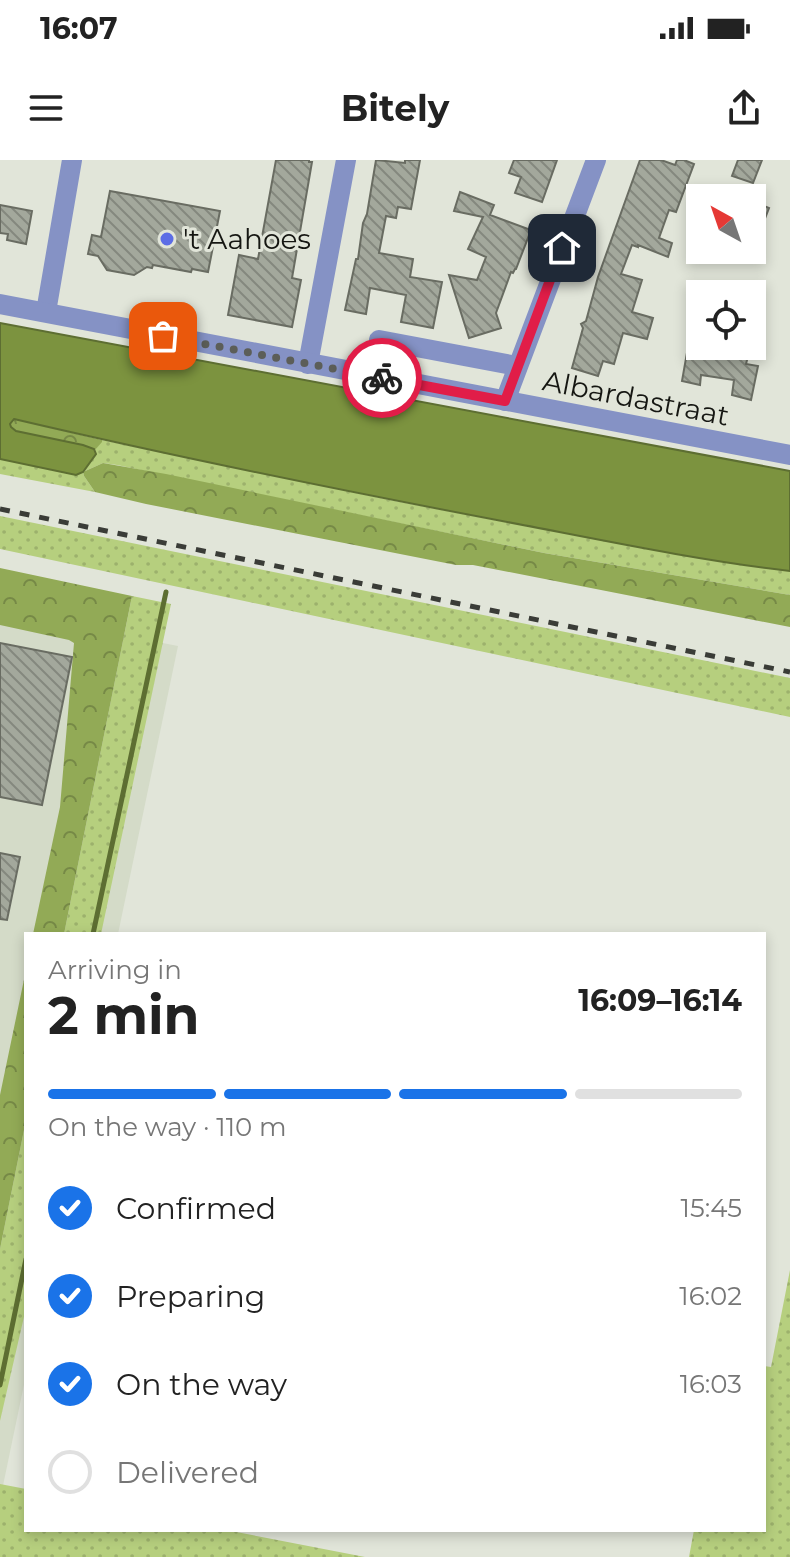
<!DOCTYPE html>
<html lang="en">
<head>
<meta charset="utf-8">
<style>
	body { margin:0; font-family:Montserrat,sans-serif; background:#f2f2f2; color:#222; height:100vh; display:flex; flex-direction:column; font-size:30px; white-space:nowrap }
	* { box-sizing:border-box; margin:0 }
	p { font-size:26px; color:#767676 }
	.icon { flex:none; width:44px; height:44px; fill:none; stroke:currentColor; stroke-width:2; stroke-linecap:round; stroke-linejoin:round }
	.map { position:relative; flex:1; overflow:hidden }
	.sheet { position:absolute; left:24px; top:772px; width:742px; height:600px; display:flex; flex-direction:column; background:#fff; border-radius:0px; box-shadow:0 4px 12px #0003 }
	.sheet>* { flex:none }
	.needle { width:52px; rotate:320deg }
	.fabs { position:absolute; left:686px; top:24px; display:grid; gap:16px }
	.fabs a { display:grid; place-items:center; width:80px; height:80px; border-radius:0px; background:#fff; box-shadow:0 4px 12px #0003; font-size:40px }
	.pin { position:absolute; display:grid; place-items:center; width:68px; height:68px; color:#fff; margin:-34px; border-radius:16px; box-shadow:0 4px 12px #0006 }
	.courier { position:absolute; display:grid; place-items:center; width:80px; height:80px; margin:-40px; border:6px solid #e11d48; border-radius:50%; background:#fff; color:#222; box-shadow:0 2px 10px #0007 }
	.overview em { font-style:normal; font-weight:700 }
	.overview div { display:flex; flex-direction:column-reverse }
	.overview { display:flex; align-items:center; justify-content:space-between; height:136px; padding:0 24px }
	h1 { font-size:52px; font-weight:700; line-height:60px }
	.bar { display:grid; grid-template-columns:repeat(4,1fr); gap:12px 8px; align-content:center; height:96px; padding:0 24px }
	.bar i { height:10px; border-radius:6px; background:#e0e0e0 }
	.bar .selected { background:#1a73e8 }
	.bar p { grid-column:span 4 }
	ol { padding:0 24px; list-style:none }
	li { display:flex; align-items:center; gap:24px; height:88px }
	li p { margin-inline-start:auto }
	li .icon { padding:8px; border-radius:50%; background:#1a73e8; color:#fff; stroke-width:4 }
	li:last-child { color:#767676 }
	li i { width:44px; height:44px; border:4px solid #e0e0e0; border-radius:50% }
	.status { display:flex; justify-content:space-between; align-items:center; height:56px; padding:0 40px; background:#fff; direction:ltr }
	.status svg { height:22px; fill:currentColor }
	header { display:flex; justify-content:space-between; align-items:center; height:104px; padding:0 24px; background:#fff; font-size:36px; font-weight:700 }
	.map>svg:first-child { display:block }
</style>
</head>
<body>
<div class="status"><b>16:07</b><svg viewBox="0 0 49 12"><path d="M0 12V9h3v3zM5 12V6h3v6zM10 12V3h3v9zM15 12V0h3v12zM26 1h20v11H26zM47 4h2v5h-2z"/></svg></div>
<header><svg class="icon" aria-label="menu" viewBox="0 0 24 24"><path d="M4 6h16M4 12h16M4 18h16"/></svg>Bitely<svg class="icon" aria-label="share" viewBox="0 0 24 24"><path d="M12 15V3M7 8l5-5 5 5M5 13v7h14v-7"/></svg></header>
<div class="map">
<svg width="790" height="1397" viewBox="0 0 790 1397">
	<defs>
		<pattern id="grass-dots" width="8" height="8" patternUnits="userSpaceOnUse" patternTransform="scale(2)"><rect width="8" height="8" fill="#b6cf7e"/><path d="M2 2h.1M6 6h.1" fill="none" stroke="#9cb16c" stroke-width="1.8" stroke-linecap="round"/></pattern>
		<pattern id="forest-crowns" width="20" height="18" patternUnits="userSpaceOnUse" patternTransform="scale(2)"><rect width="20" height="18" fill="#92aa56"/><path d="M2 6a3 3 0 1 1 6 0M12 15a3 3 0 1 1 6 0" fill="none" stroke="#768946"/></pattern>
		<pattern id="building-back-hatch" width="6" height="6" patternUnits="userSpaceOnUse" patternTransform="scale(2)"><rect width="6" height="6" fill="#a3a89c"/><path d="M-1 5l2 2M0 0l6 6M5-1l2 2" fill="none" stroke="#84887e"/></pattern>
	</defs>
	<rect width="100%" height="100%" fill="#e1e5d9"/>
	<path fill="#d4dbc8" d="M 0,451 L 178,486 L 118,774 L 26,774 L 26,1215 L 0,1340 Z"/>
	<path fill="url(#grass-dots)" d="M 102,280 L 395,341 L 573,375 L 790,411 L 790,435 L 544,393 L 117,305 L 103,303 L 83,312 L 84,316 L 95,332 L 0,314 L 0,299 L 76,315 L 96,294 L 95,290 Z
		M 0,356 L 790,518 L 790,557 L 0,389 Z
		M 132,436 L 171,444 L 101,774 L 64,774 Z
		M 26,960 L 26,1148 L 0,1261 L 0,1089 Z
		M 790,1110 L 790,1397 L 689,1397 L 694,1370 L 764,1370 L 764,1206 L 771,1207 Z
		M 0,1324 L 26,1329 L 26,1370 L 226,1370 L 365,1397 L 0,1397 Z"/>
	<path fill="url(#forest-crowns)" d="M 14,259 L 102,280 L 102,282 L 95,290 L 83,285 L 16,271 L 11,267 L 10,264 Z
		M 103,303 L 166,314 L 544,393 L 790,435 L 790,467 L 473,405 L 456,405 L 146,344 L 95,332 L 84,316 L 83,312 Z
		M 0,408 L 132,436 L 64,774 L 33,774 L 60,647 L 74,483 L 69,480 L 0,465 Z
		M 26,810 L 26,960 L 0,1089 L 0,935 Z"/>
	<path fill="#7c933f" stroke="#5d6e32" stroke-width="2" d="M 0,163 L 790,311 L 790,411 C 695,400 597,379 502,361 C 339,330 176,297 14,259 L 10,264 L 11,267 L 16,271 L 83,285 L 94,289 L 96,294 L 83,312 L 76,315 L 0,299 Z"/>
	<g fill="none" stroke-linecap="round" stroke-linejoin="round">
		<path stroke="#5d6e32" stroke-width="5" d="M 93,774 L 166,432
			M 0,1225 L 26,1099"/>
	</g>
	<path fill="url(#building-back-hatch)" stroke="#696c62" stroke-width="2" d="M 276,0 L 309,0 L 309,2 L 312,2 L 292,118 L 301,120 L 292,167 L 228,155 L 239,95 L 258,99 Z
		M 376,0 L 405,3 L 405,0 L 420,0 L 411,49 L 398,47 L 396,58 L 386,56 L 379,93 L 413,99 L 410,117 L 442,122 L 433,168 L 401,162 L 406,135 L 370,128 L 366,154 L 345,150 L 356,99 L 358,99 L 363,63 L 367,54 Z
		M 514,0 L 557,0 L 542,42 L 515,33 L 521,17 L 509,13 Z
		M 640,0 L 661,0 L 675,5 L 677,0 L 684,0 L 694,4 L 676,52 L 669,50 L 659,78 L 672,83 L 668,97 L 638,85 L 638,87 L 632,85 L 621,114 L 642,120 L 632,152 L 653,158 L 647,179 L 623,173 L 614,204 L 603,201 L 598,216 L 572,208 L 583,168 L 581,164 L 586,161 L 598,117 Z
		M 738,0 L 762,0 L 753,23 L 732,16 Z
		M 110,31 L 220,51 L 208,112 L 192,109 L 191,112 L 153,105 L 152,108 L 147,107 L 134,115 L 107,110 L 98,96 L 88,94 L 92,75 L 101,77 Z
		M 460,32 L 494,45 L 490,55 L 531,70 L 516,109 L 515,109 L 513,113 L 511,112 L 496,153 L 501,168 L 469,178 L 449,115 L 477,120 L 486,97 L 468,89 L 483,57 L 454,51 Z
		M 752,41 L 769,48 L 764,61 L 752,57 Z
		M 0,45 L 32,51 L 26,84 L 7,80 L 8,74 L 0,73 Z
		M 714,186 L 741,186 L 739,194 L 748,196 L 746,204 L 758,206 L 751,240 L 732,235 L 734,220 L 701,215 L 700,225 L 682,221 L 688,187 L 713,192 Z
		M 0,483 L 72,497 L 42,645 L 0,637 Z
		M 0,693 L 20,697 L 7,760 L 0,759 Z"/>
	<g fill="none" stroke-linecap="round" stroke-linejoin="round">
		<path stroke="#8592c5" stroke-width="20" d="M 46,152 L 72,0
			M 379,180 L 517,206
			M 308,204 L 346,0
			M 505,241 L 596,0"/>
		<path stroke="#8592c5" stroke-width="20" d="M 0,144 L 790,295"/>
		<path stroke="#3a3c37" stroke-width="5" stroke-dasharray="10 10" stroke-linecap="butt" d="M 0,349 L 790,512"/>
	</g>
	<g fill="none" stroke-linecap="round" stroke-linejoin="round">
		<path stroke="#5c5e58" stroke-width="8" stroke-dasharray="0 14.4" d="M 163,176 L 382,218"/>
		<path stroke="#e11d48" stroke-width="10" d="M 382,218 L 505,241 L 562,88"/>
	</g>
	<circle fill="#5c6de5" stroke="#e1e5d9" stroke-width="3" cx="167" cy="79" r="8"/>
	<g text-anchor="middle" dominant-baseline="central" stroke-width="6" stroke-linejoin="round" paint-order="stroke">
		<g font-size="28" fill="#151612" stroke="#e1e5d9" text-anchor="start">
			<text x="183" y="79">'t Aahoes</text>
		</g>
		<g font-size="28" fill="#151612" stroke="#e1e5d9">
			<text transform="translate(636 238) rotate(11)">Albardastraat</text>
		</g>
	</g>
</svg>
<div class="fabs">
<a><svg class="needle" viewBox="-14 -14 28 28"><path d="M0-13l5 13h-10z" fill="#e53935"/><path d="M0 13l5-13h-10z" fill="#767676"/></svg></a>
<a><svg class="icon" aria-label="locate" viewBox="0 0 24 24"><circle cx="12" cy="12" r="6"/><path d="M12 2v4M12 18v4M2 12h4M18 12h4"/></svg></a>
</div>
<div class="pin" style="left:163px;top:176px;background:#ea580c"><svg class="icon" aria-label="bag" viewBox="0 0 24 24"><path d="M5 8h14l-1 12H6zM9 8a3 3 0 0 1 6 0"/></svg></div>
<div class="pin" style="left:562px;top:88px;background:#1f2937"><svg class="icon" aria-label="home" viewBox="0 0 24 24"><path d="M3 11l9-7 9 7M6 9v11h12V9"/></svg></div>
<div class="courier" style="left:382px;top:218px"><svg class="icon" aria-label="bike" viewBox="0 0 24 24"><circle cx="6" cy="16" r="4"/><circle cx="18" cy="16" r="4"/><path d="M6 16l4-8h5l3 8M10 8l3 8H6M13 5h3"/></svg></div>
<section class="sheet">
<div class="overview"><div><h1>2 min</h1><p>Arriving in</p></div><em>16:09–16:14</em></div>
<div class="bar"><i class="selected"></i><i class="selected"></i><i class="selected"></i><i></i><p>On the way · 110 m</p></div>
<ol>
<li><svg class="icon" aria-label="check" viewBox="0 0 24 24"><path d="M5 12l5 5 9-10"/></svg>Confirmed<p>15:45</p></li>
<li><svg class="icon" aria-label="check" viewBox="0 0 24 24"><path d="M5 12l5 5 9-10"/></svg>Preparing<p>16:02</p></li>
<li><svg class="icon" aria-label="check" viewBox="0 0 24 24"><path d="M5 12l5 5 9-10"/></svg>On the way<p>16:03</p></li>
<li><i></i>Delivered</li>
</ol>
</section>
</div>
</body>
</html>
